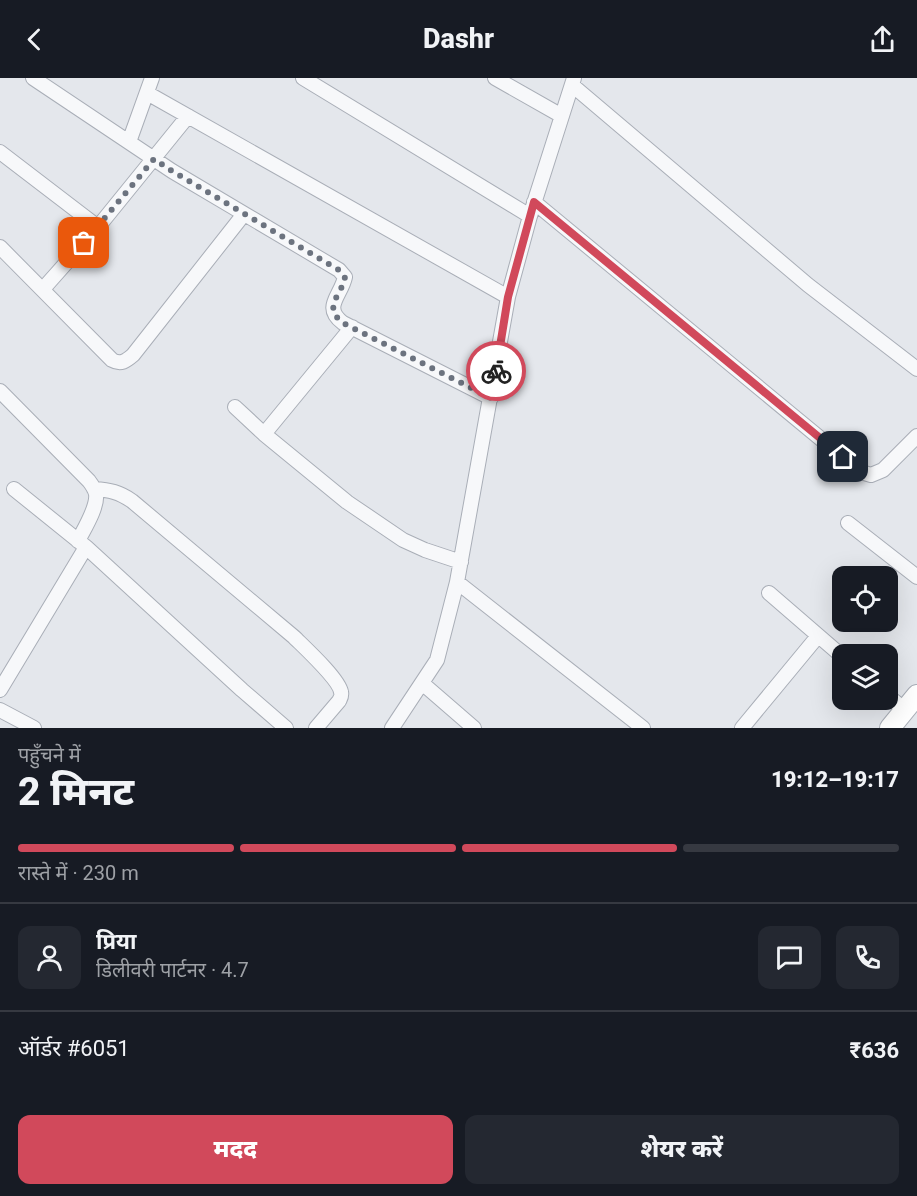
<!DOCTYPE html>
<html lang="hi">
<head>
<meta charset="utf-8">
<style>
	body { margin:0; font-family:Roboto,"Noto Sans Devanagari",sans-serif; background:#242831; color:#f1f3f6; height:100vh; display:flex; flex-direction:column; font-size:22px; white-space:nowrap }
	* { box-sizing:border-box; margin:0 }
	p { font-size:20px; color:#9ea1a6 }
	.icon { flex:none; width:33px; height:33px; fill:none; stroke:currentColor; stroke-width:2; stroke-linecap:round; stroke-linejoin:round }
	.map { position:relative; height:650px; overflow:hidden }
	.drawer { display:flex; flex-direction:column; background:#171b24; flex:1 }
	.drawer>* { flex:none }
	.fabs { position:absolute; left:832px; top:488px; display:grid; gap:12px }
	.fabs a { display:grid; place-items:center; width:66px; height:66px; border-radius:12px; background:#171b24; box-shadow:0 6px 24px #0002; font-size:30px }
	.pin { position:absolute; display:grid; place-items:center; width:51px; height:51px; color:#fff; margin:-26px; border-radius:12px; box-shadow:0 3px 9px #0006 }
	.courier { position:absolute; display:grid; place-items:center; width:60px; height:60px; margin:-30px; border:4px solid #d1495b; border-radius:50%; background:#fff; color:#222; box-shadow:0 2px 8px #0007 }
	.overview em { font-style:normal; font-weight:800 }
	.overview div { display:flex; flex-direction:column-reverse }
	.overview { display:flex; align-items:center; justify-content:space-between; height:102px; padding:0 18px }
	h1 { font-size:39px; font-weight:800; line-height:45px }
	.bar { display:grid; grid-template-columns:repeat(4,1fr); gap:9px 6px; align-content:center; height:72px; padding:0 18px }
	.bar i { height:8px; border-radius:4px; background:#363941 }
	.bar .selected { background:#d1495b }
	.bar p { grid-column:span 4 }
	.line { display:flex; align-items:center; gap:15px; padding:0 18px; border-top:2px solid #363941 }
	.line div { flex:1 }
	.round { display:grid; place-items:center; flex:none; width:63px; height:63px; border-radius:12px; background:#242831 }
	.button { display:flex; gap:12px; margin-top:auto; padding:12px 18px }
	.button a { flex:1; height:69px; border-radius:12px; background:#d1495b; color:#fff; font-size:24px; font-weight:800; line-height:69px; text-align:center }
	.button a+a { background:#242831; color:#f1f3f6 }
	header { display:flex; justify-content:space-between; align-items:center; height:78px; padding:0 18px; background:#171b24; font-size:27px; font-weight:800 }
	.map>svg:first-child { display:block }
</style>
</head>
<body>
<header><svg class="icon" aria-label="back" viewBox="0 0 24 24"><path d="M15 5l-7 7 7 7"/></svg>Dashr<svg class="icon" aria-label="share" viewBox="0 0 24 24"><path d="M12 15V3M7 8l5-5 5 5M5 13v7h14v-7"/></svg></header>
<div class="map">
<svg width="917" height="650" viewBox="0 0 917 650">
	<rect width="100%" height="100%" fill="#e4e7ec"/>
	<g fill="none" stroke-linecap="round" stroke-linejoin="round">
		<g stroke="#a9aeb7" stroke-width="16">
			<path id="street" d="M 33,0 L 172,93 L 339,192 L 345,199 C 341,218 322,229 343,245 L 491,320
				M 303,0 L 530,138
				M 495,0 L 562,38
				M 572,7 L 808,207 L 917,291
				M 147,15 L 508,219
				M 129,64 L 152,0
				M 0,74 L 98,149
				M 534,124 L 861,394 L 871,397 L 883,392 L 917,358
				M 0,169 L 112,282 C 121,287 126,283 133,277 L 244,136
				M 43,211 L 98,149 L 188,38
				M 0,313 L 89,403 C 92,407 95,411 96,416 C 98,429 84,451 78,463
				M 235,329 L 264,356 L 347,424 L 403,462 L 425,472 L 461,484
				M 264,356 L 352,249
				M 14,411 L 86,469 L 242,612 L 286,650
				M 94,411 C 110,412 119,414 132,423 L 294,559 C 304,569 339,601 341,614 C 342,618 341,619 339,623 L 316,650
				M 848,445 L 917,499
				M 457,504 L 643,650
				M 769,515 L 843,579
				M 422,605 L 474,650
				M 0,612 L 86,469
				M 888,618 L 905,632
				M 0,632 L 34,650
				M 392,650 L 437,582 L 457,504 L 508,219 L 530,138 L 574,0
				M 742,650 L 818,558"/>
		</g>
		<g stroke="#a9aeb7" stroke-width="22">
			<path id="secondary" d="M 890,650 L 917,617"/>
		</g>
		<use href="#street" stroke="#f7f8fa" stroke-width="14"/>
		<use href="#secondary" stroke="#fff" stroke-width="20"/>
	</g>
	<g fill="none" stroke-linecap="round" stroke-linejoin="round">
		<path stroke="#6c737f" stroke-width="6" stroke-dasharray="0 10.8" d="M 84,165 L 154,81 L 172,93 L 339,192 L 345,200 C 341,218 322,229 343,245 L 491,320 L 496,293"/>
		<path stroke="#d1495b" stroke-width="8" d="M 496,293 L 508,219 L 534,124 L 843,379"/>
	</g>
</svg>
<div class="fabs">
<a><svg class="icon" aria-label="locate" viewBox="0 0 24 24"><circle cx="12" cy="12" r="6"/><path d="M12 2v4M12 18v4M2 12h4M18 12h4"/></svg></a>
<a><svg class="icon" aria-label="layers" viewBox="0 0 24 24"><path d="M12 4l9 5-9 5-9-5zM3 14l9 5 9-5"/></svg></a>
</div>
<div class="pin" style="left:84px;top:165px;background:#ea580c"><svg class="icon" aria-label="bag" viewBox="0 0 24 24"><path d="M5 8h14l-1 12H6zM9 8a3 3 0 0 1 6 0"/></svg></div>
<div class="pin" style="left:843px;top:379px;background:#1f2937"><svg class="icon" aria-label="home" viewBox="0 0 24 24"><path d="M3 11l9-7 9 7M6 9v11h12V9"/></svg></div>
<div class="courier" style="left:496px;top:293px"><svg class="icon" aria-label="bike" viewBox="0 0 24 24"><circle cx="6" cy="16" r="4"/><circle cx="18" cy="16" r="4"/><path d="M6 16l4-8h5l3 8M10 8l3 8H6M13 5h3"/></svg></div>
</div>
<section class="drawer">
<div class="overview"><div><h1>2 मिनट</h1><p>पहुँचने में</p></div><em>19:12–19:17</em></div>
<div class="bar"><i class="selected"></i><i class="selected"></i><i class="selected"></i><i></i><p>रास्ते में · 230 m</p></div>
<div class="line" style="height:108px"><a class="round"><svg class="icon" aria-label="person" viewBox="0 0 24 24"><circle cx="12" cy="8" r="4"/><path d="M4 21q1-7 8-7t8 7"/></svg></a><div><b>प्रिया</b><p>डिलीवरी पार्टनर · 4.7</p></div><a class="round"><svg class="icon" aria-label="chat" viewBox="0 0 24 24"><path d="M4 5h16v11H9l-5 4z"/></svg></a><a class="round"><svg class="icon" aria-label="phone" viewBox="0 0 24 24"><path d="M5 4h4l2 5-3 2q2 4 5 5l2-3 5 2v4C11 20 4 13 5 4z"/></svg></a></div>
<div class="line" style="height:78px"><div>ऑर्डर #6051</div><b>₹636</b></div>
<div class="button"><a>मदद</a><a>शेयर करें</a></div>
</section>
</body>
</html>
